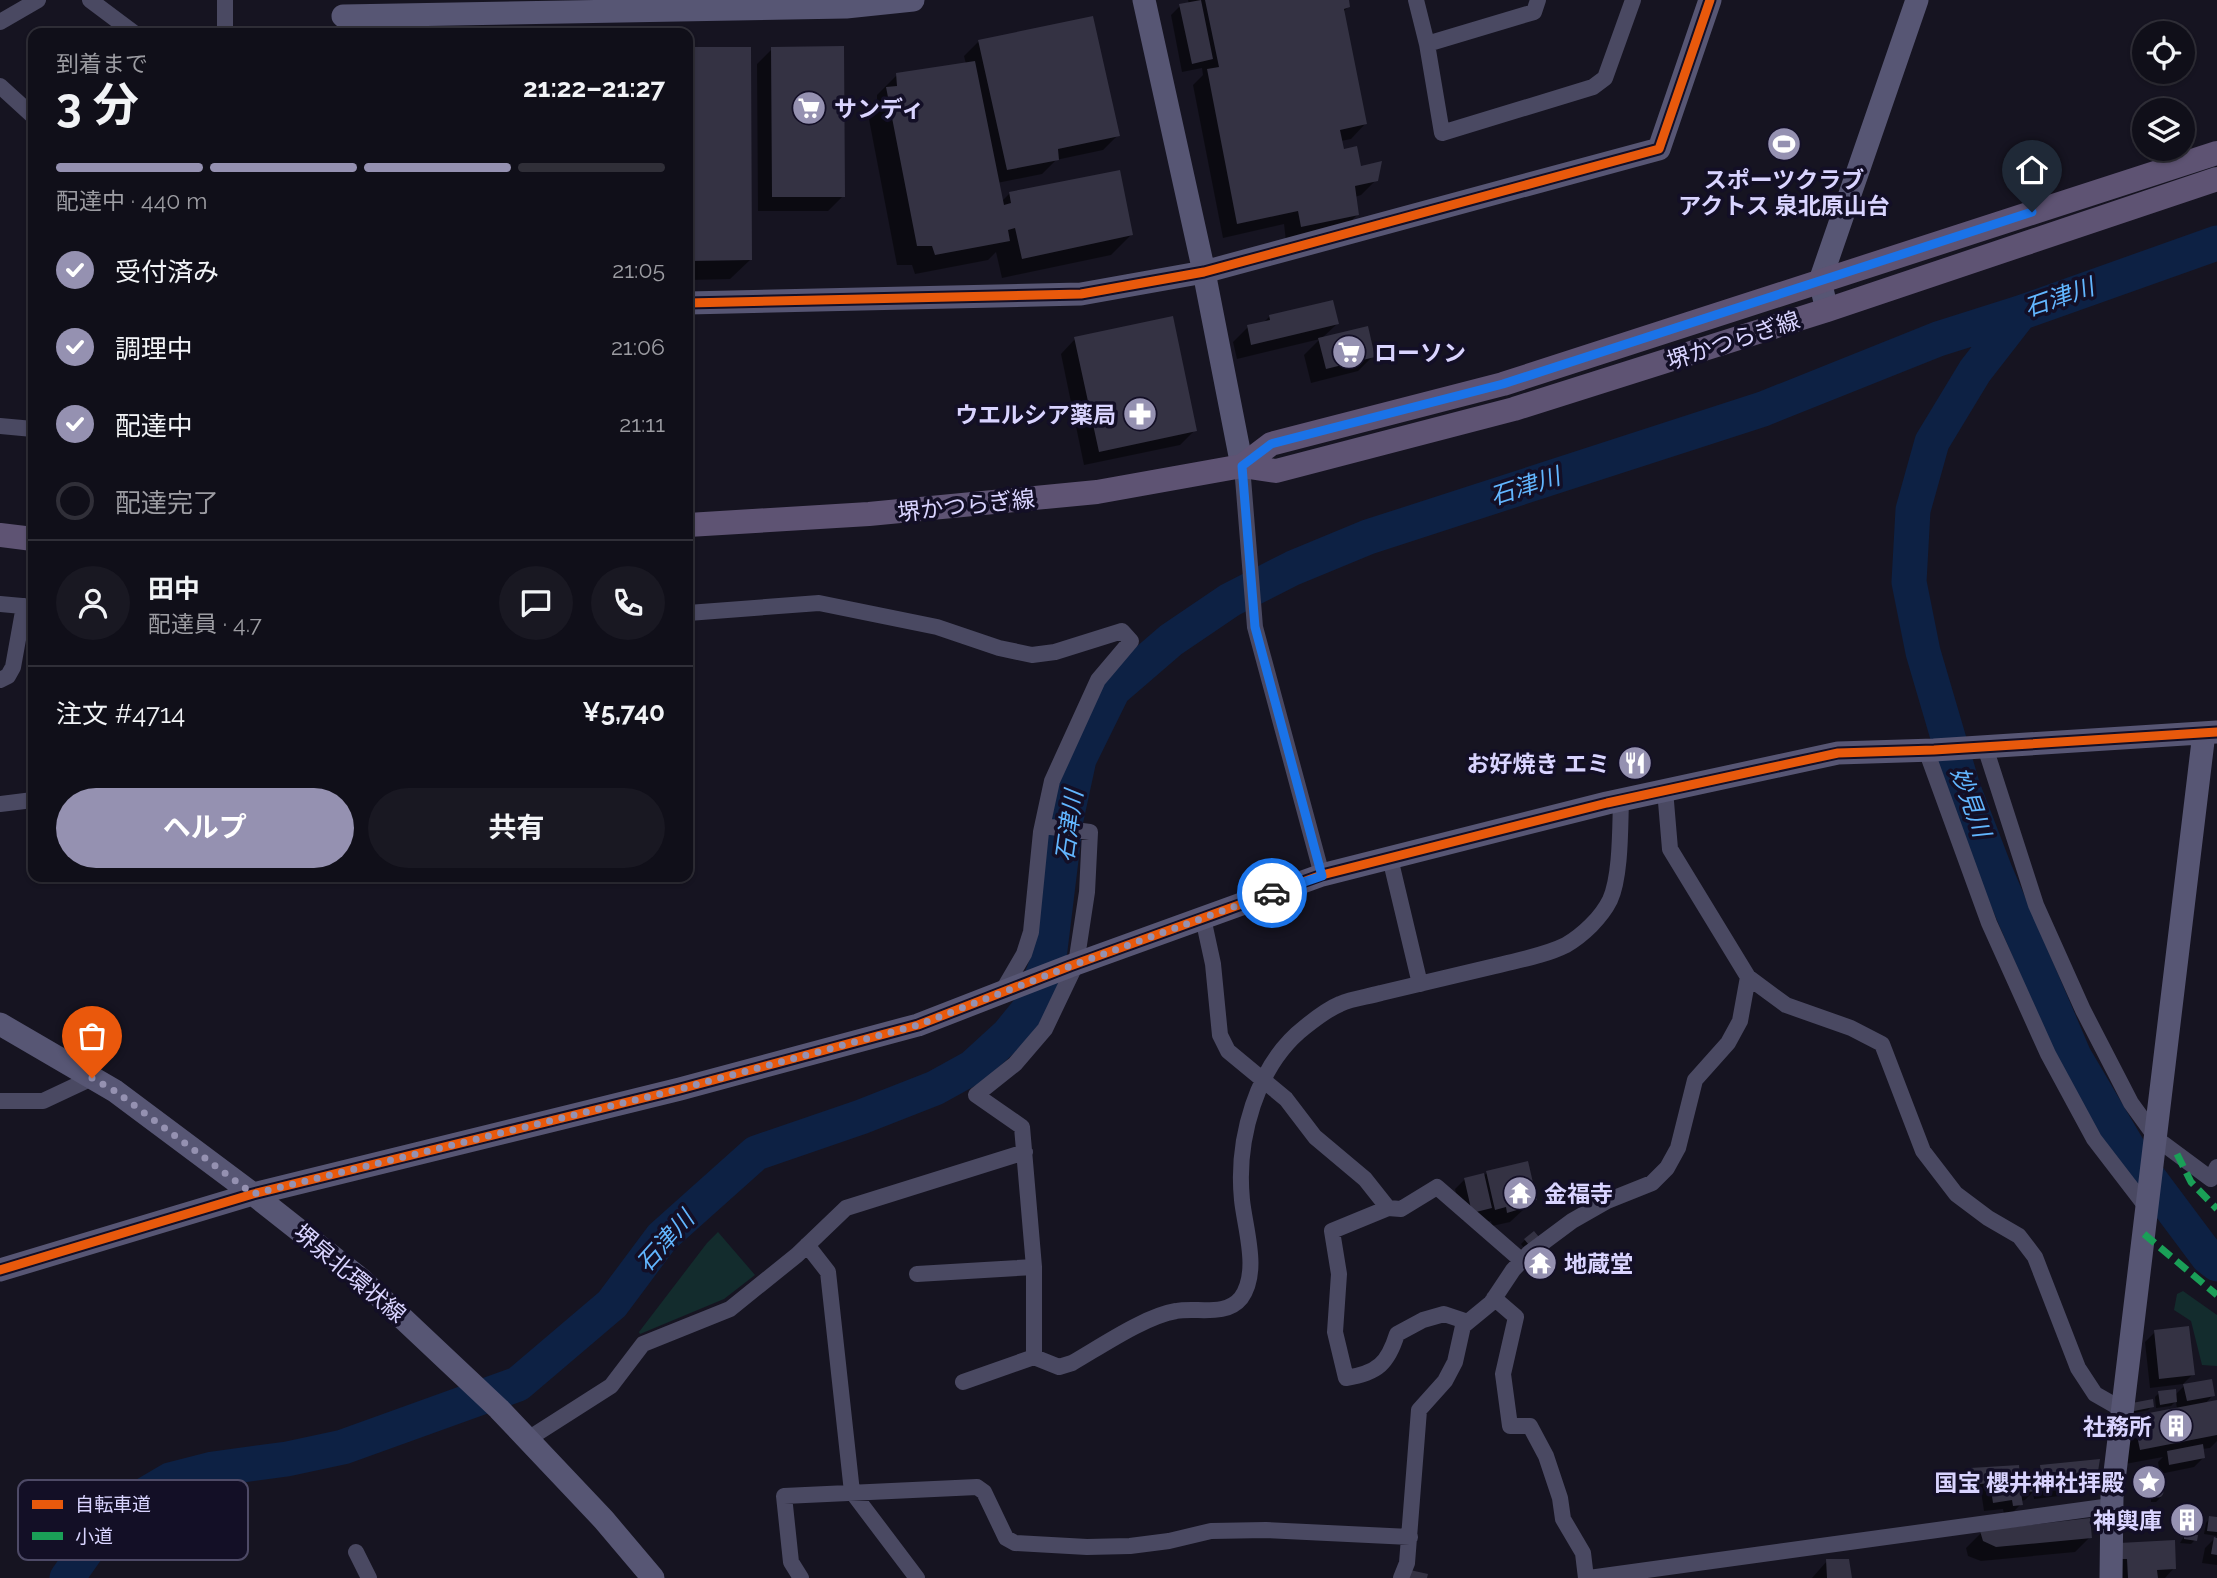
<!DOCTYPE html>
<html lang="ja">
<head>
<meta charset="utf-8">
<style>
	body { margin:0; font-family:Raleway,"Noto Sans JP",sans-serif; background:#191822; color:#f1f3f6; height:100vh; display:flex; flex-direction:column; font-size:26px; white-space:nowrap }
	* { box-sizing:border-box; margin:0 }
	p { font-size:23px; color:#9c9ca2 }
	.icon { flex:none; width:38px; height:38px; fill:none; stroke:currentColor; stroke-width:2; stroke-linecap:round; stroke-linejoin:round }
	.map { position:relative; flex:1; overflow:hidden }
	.sheet { position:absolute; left:28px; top:28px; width:665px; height:854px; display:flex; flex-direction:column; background:#100f19; border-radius:14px; box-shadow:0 2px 5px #0004,0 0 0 2px #302f38 }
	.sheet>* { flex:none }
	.buttons { position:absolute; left:2132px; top:21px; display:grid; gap:14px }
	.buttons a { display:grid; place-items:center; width:63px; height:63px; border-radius:50%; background:#100f19; box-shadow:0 2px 5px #0004,0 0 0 2px #302f38; font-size:35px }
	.pin { position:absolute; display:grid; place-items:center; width:60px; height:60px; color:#fff; margin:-72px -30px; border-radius:50% 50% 50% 0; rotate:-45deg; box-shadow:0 0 7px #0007 }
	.pin .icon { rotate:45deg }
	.courier { position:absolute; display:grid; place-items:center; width:70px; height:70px; margin:-35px; border:5px solid #1a73e8; border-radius:50%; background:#fff; color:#222; box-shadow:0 2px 9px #0007 }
	.overview em { font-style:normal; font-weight:700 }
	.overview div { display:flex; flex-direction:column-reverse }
	.overview { display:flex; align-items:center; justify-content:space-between; height:119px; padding:0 28px }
	h1 { font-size:46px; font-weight:700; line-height:52px }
	.bar { display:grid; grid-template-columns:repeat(4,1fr); gap:10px 7px; align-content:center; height:84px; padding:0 28px }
	.bar i { height:9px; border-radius:5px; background:#302f38 }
	.bar .active { background:#9591b1 }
	.bar p { grid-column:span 4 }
	.line { display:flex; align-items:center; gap:18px; padding:0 28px; border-top:2px solid #302f38 }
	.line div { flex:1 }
	.round { display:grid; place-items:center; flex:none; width:74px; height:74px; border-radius:37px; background:#191822 }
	ol { padding:0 28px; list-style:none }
	li { display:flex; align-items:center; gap:21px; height:77px }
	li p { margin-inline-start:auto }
	li .icon { padding:7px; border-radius:50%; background:#9591b1; color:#fff; stroke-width:4 }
	li:last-child { color:#9c9ca2 }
	li i { width:38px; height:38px; border:4px solid #302f38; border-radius:50% }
	.cta { display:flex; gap:14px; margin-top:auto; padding:14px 28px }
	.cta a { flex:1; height:80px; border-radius:42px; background:#9591b1; color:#fff; font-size:28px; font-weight:700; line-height:80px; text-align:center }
	.cta a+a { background:#191822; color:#f1f3f6 }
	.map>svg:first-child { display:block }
</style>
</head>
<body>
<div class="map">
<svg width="2217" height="1578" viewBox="0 0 2217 1578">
	<rect width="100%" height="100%" fill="#161421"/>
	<path fill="#132c2d" d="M 718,1232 L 755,1275 L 724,1299 L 640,1334 L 639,1332 L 707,1243 Z
		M 2183,1291 L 2217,1315 L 2217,1366 L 2202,1365 L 2191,1321 L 2174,1310 L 2177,1294 Z"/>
	<path fill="#0007" d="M 1188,0 L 1347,0 L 1348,7 L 1343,12 L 1365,124 L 1351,139 L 1341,141 L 1343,151 L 1359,168 L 1376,180 L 1361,195 L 1355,197 L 1357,215 L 1342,230 L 1286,241 L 1284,224 L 1223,238 L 1193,85 L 1203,75 L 1202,68 L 1182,72 L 1171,15 L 1180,6 L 1189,4 Z
		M 979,41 L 1118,135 L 1103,150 L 1056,160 L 1042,174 L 997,183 L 1001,202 L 1010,193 L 1131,235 L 1111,255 L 1002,278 L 996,252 L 988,260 L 915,274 L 912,265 L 897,265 L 867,109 L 877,99 L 877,95 L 897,75 L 966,64 L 964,56 Z
		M 749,48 L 750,260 L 730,279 L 688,280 L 688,49 Z
		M 772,49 L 843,196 L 828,211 L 758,211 L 757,64 Z
		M 1269,317 L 1337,324 L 1321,339 L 1373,356 L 1358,371 L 1311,383 L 1304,355 L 1320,339 L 1237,359 L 1233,342 L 1248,327 L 1263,323 Z
		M 1075,339 L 1195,430 L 1180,445 L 1084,465 L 1061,354 Z
		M 1487,1173 L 1535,1199 L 1510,1222 L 1492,1226 L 1491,1221 L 1481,1224 L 1479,1217 L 1463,1221 L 1455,1189 L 1465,1179 L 1483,1176 Z
		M 1537,1237 L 1524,1248 L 1521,1244 L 1525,1240 Z
		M 2155,1332 L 2193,1374 L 2183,1384 L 2150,1388 L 2145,1342 Z
		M 2184,1386 L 2213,1395 L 2204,1405 L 2217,1402 L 2217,1441 L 2210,1448 L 2202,1449 L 2203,1458 L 2194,1467 L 2160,1474 L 2158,1462 L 2163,1457 L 2125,1464 L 2119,1433 L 2134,1418 L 2177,1410 L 2176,1401 L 2171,1406 L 2156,1408 L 2155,1397 L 2159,1393 L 2175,1395 Z
		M 2152,1406 L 2148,1410 L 2130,1414 L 2129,1409 Z
		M 2041,1467 L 2095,1483 L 2085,1493 L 2034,1499 L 2033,1492 L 2025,1500 L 2021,1501 L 2021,1504 L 2011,1514 L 2004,1514 L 2003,1509 L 1984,1511 L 1981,1491 L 1963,1494 L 1961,1480 L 1971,1470 L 2018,1479 L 2031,1477 Z
		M 2155,1488 L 2160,1488 L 2161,1497 L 2156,1502 L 2151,1502 L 2151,1493 Z
		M 2184,1512 L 2190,1529 L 2185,1533 L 2177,1532 L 2180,1516 Z
		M 2210,1518 L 2217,1519 L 2217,1565 L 2202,1563 L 2205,1548 L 2217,1536 L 2204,1534 L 2206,1523 Z
		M 1981,1533 L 2090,1537 L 2075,1552 L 1981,1561 L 1968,1556 L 1966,1548 Z
		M 2185,1535 L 2195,1540 L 2191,1544 L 2180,1543 Z
		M 2120,1545 L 2174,1568 L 2165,1578 L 2113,1578 Z
		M 1827,1561 L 1850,1578 L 1812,1578 Z"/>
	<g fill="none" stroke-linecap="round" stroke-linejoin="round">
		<path stroke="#0d2144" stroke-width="35" d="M 2020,313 L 1975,371 L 1932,442 L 1913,510 L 1909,582 L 1923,652 L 1963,788 L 1995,871 L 2074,1056 L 2134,1158 L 2208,1257 L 2217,1264
			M 67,1578 L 86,1551 L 124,1507 L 170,1480 L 213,1469 L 287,1459 L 343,1447 L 518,1384 L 612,1304 L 662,1237 L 756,1153 L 861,1117 L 935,1088 L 973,1067 L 1008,1035 L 1030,1008 L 1049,958 L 1066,819 L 1079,759 L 1113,690 L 1171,640 L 1230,600 L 1293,568 L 1368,537 L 1763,409 L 1938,339 L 2020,313 L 2217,243"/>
	</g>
	<path fill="#343243" d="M 1201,0 L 1213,59 L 1192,64 L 1179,4 Z
		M 1205,0 L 1349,0 L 1350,7 L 1344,9 L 1367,124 L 1340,130 L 1344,149 L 1357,146 L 1361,166 L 1382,161 L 1378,181 L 1355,186 L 1359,215 L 1301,227 L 1298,211 L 1237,224 L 1207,69 L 1219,67 Z
		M 1093,16 L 1120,136 L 1058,149 L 1059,160 L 1007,170 L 978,40 Z
		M 844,46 L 845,197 L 772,197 L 771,47 Z
		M 688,47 L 751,47 L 752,260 L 688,261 Z
		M 975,61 L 1004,205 L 1011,203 L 1009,192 L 1120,170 L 1133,235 L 1022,259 L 1015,228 L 1008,230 L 1010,241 L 935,255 L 932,246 L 917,246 L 886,87 L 897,86 L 896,73 Z
		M 1333,300 L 1339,324 L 1251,345 L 1247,325 L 1270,320 L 1269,315 Z
		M 1173,316 L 1197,431 L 1099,452 L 1074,337 Z
		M 1368,326 L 1375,357 L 1326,369 L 1318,338 Z
		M 1528,1161 L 1537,1200 L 1526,1203 L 1527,1207 L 1507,1213 L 1506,1207 L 1495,1210 L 1486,1171 Z
		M 1484,1173 L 1492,1208 L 1472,1213 L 1464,1178 Z
		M 1534,1231 L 1539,1237 L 1529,1245 L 1524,1239 Z
		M 2189,1326 L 2195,1375 L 2159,1379 L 2154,1330 Z
		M 2212,1379 L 2215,1396 L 2187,1401 L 2183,1384 Z
		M 2176,1389 L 2177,1402 L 2160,1405 L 2158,1391 Z
		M 2153,1399 L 2154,1407 L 2134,1411 L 2132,1403 Z
		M 2217,1400 L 2217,1435 L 2140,1450 L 2133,1416 Z
		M 2203,1444 L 2205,1458 L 2169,1465 L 2167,1451 Z
		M 2100,1459 L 2096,1484 L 2043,1491 L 2040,1465 Z
		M 2019,1465 L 2020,1477 L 2034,1476 L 2036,1491 L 2021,1493 L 2023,1505 L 2013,1506 L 2012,1500 L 1993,1503 L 1990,1483 L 1972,1485 L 1970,1468 Z
		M2152.5 1492a5.5 5.5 0 1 1 11 0a5.5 5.5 0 1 1-11 0Z
		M 2184,1510 L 2194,1511 L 2191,1529 L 2181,1528 Z
		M 2209,1516 L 2217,1517 L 2217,1532 L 2207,1531 Z
		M 2090,1518 L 2092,1538 L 1996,1547 L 1983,1541 L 1980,1531 Z
		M 2184,1533 L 2198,1535 L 2197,1541 L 2184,1539 Z
		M 2214,1537 L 2217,1538 L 2217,1555 L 2211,1554 Z
		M 2175,1540 L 2176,1569 L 2157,1570 L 2158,1578 L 2128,1578 L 2127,1559 L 2120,1559 L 2119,1543 Z
		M 1826,1559 L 1849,1559 L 1852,1578 L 1827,1578 Z
		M 1410,1570 L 1428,1574 L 1427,1578 L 1409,1578 Z"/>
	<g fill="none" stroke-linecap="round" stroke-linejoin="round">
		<path stroke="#4a4962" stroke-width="16" d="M 90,0 L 134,33
			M 225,0 L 225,33
			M 1416,0 L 1427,44 L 1442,133 L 1593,87 L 1605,78 L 1633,0
			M 0,22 L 38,0
			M 1427,44 L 1534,12 L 1538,0
			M 0,86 L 33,116
			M 0,426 L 33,429
			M 1242,466 L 1255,627 L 1322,875
			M 0,604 L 33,607
			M 688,613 L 819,603 L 937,627 L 999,648 L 1032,655 L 1055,652 L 1122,631 L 1131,641 L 1098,680 L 1052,781 L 1041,832 L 1031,932 L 1024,954 L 1003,990
			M 0,680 L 8,676 L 13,667 L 24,606
			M 1985,747 L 2036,905 L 2083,1010 L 2131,1103 L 2157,1139 L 2211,1179 L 2217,1167
			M 1926,750 L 1989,923 L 2048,1054 L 2094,1139 L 2147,1208
			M 1665,790 L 1670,849 L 1748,977 L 1786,1005 L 1851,1028 L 1882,1044 L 1923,1151 L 1956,1194 L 1988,1218 L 2019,1236 L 2035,1257 L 2078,1368 L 2095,1394 L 2123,1410
			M 0,804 L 33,800
			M 1043,826 L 1090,832 L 1087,892 L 1076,964 L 1045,1029 L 1015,1064 L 976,1095 L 1022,1127 L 1034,1267 L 1034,1357 L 1059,1367 L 1072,1363 C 1100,1347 1145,1316 1176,1311 C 1196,1307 1226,1317 1241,1298 C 1260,1272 1245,1229 1242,1200 C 1236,1140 1256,1065 1305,1027 C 1315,1019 1328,1009 1340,1004 C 1353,998 1368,997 1381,993 C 1419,984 1457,975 1495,966 C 1518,960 1544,956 1566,945 C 1583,935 1601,918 1610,900 C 1621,876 1620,827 1621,800
			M 1390,858 L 1420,984
			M 1203,918 L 1213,964 L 1220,1035 L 1228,1051 L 1286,1099 L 1315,1137 L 1365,1179 L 1388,1208
			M 0,1101 L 43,1101 L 92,1078
			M 807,1245 L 828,1272 L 852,1492 L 917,1578
			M 917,1274 L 1034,1267
			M 1494,1298 L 1516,1317 L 1503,1374 L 1510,1426 L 1530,1426 L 1546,1456 L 1560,1498 L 1563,1519 L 1583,1553 L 1586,1578
			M 1468,1322 L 1444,1314 L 1423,1320 L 1397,1334 C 1388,1363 1378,1373 1346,1378 L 1335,1332 L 1339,1274 L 1332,1231 L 1388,1208 L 1401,1209 L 1437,1187 L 1522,1261
			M 963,1382 L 1034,1357
			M 528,1439 L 611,1386 L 643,1344 L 730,1309 L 797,1255 L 846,1208 L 1025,1152
			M 356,1552 L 369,1578
			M 801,1578 L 791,1562 L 784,1496 L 977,1487 L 984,1492 L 1006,1538 L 1015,1543 L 1087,1547 L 1130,1546 L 1169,1541 L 1211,1531 L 1266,1530 L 1410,1537
			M 1401,1578 L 1407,1563 L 1419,1410 L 1445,1381 L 1455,1362 L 1463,1326 L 1491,1303 L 1513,1270 L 1529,1253 L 1572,1221 L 1607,1201 L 1652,1183 L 1667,1168 L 1678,1148 L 1695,1080 L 1728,1043 L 1740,1021 L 1748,977
			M 1589,1578 L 2111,1506"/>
		<path stroke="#575674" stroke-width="23" d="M 1144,0 L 1204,272 L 1242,466
			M 343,16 L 846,7 L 913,0
			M 688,303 L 1081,294 L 1204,272 L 1659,149 L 1710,0
			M 1827,310 L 1820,281 L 1917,0
			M 0,1024 L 115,1091 L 253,1194 L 362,1280 L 499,1409 L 604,1520 L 653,1578
			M 0,1270 L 253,1194 L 680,1089 L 918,1025 L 1070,966 L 1322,875 L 1607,803 L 1838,753 L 1934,750 L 2217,732
			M 2111,1578 L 2112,1497 L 2204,733"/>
		<path stroke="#5e5373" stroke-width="24" d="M 1242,466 L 1271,444 L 1503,384 L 2217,153
			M 688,525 L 869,514 L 1097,492 L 1242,466 L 1276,471 L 1514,409 L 1827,310 L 2217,179
			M 0,535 L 33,539"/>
		<path stroke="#1a9f57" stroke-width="7" stroke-dasharray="14 7" stroke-linecap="butt" d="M 2177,1154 L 2191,1182 L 2217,1209
			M 2144,1234 L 2217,1295"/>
		<g stroke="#130f26" stroke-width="13">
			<path id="cycleway" d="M 688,303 L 1081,294 L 1204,272 L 1659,149 L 1710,0
				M 0,1270 L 253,1194 L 680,1089 L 918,1025 L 1070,966 L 1322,875 L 1607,803 L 1838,753 L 1934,750 L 2217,732"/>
		</g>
		<use href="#cycleway" stroke="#e8590c" stroke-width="9"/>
	</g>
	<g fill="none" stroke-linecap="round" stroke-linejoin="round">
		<path stroke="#9591b1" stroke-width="7" stroke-dasharray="0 12.6" d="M 92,1078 L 115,1091 L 253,1194 L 680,1089 L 918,1025 L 1076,964 L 1272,893"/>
		<path stroke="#1a73e8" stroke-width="9" d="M 1272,893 L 1322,876 L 1255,627 L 1242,466 L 1271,444 L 1503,384 L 2032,212"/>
	</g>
	<defs>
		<g id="supermarket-disc" transform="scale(1.75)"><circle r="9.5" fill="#9591b1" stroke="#130f26"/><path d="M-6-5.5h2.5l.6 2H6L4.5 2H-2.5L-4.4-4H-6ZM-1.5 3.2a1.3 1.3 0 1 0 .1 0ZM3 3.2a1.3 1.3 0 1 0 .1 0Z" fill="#fff"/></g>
		<g id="stadium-disc" transform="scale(1.75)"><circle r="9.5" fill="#9591b1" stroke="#130f26"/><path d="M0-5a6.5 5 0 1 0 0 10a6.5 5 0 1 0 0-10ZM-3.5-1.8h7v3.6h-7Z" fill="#fff"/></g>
		<g id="pharmacy-disc" transform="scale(1.75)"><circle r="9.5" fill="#9591b1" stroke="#130f26"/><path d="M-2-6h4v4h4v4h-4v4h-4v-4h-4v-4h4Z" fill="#fff"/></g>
		<g id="restaurant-disc" transform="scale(1.75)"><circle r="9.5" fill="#9591b1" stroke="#130f26"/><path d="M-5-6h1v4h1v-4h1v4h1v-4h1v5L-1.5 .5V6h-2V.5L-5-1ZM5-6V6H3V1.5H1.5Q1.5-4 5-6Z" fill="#fff"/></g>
		<g id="temple-disc" transform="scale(1.75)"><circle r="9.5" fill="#9591b1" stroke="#130f26"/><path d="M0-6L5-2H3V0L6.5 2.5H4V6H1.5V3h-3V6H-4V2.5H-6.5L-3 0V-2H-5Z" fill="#fff"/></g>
		<g id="building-disc" transform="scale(1.75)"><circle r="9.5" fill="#9591b1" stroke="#130f26"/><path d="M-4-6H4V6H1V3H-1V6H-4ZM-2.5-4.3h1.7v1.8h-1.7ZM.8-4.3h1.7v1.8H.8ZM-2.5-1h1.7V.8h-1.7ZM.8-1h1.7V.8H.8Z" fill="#fff"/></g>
		<g id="sight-disc" transform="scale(1.75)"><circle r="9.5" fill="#9591b1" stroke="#130f26"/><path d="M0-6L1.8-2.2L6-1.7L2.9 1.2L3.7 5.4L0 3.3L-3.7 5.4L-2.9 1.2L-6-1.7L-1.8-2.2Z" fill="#fff"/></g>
	</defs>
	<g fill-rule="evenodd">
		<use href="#supermarket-disc" x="809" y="108"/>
		<use href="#stadium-disc" x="1784" y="144"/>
		<use href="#supermarket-disc" x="1349" y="352"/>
		<use href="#pharmacy-disc" x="1140" y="414"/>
		<use href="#restaurant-disc" x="1635" y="763"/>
		<use href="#temple-disc" x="1520" y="1193"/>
		<use href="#temple-disc" x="1540" y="1263"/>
		<use href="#building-disc" x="2176" y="1426"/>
		<use href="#sight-disc" x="2149" y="1482"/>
		<use href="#building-disc" x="2187" y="1520"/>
	</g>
	<g text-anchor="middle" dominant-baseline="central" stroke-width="7" stroke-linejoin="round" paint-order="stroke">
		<g font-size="23" font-weight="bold" fill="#d9d4ff" stroke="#130f26" text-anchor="end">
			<text x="834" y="108" text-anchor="start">サンディ</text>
			<text x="1784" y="179" text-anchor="middle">スポーツクラブ<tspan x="1784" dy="26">アクトス 泉北原山台</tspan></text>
			<text x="1374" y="352" text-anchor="start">ローソン</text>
			<text x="1116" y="414">ウエルシア薬局</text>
			<text x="1610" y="763">お好焼き エミ</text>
			<text x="1544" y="1193" text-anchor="start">金福寺</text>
			<text x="1564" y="1263" text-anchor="start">地蔵堂</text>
			<text x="2152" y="1426">社務所</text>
			<text x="2124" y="1482">国宝 櫻井神社拝殿</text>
			<text x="2162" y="1520">神輿庫</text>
		</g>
		<g font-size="23" fill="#d9d4ff" stroke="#130f26">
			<text transform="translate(1733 340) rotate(-18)">堺かつらぎ線</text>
			<text transform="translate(966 505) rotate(-6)">堺かつらぎ線</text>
			<text transform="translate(350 1273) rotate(40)">堺泉北環状線</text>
		</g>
		<g font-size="24" font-style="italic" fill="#62b6ff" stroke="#130f26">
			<text transform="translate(2059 297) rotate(-19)">石津川</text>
			<text transform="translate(1525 486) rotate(-18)">石津川</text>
			<text transform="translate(1971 802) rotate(70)">妙見川</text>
			<text transform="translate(1069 826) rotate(-82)">石津川</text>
			<text transform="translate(665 1241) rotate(-48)">石津川</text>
		</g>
	</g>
	<rect x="18" y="1480" width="230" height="80" rx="10" fill="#130f26" stroke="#4e4a67" stroke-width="2"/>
	<rect x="32" y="1500" width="31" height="9" fill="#e8590c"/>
	<rect x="32" y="1532" width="31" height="8" fill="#1a9f57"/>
	<g font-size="19" fill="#d9d4ff">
		<text x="75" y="1511">自転車道</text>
		<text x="75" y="1543">小道</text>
	</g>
</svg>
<div class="buttons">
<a><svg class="icon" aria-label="locate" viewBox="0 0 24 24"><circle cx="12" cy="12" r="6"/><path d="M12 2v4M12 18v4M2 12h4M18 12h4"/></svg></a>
<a><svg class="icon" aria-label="layers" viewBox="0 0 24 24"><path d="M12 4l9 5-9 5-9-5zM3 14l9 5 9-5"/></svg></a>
</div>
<div class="pin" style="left:92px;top:1078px;background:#ea580c"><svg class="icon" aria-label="bag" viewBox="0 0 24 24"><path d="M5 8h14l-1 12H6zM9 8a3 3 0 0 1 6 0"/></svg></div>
<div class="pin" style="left:2032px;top:212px;background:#1f2937"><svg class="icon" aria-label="home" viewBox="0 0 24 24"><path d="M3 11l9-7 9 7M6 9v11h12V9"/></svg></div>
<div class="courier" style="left:1272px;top:893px"><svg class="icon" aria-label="car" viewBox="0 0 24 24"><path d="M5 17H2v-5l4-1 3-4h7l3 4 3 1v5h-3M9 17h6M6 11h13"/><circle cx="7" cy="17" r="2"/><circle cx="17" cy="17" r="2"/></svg></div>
<section class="sheet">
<div class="overview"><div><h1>3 分</h1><p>到着まで</p></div><em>21:22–21:27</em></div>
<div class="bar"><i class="active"></i><i class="active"></i><i class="active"></i><i></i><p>配達中 · 440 m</p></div>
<ol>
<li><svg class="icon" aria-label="check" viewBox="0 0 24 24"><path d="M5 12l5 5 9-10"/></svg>受付済み<p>21:05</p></li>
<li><svg class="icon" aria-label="check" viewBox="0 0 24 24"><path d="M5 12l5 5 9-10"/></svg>調理中<p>21:06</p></li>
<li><svg class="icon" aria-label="check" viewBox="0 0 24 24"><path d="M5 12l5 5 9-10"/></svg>配達中<p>21:11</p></li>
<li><i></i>配達完了</li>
</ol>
<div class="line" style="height:126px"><a class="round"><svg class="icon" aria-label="person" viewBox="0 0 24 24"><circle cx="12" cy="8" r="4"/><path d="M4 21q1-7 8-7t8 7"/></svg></a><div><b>田中</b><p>配達員 · 4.7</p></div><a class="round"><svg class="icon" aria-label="chat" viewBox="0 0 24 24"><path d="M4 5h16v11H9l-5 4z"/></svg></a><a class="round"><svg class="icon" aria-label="phone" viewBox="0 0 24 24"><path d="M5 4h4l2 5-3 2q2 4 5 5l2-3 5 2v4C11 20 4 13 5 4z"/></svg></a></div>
<div class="line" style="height:91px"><div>注文 #4714</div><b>¥5,740</b></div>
<div class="cta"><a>ヘルプ</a><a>共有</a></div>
</section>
</div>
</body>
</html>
